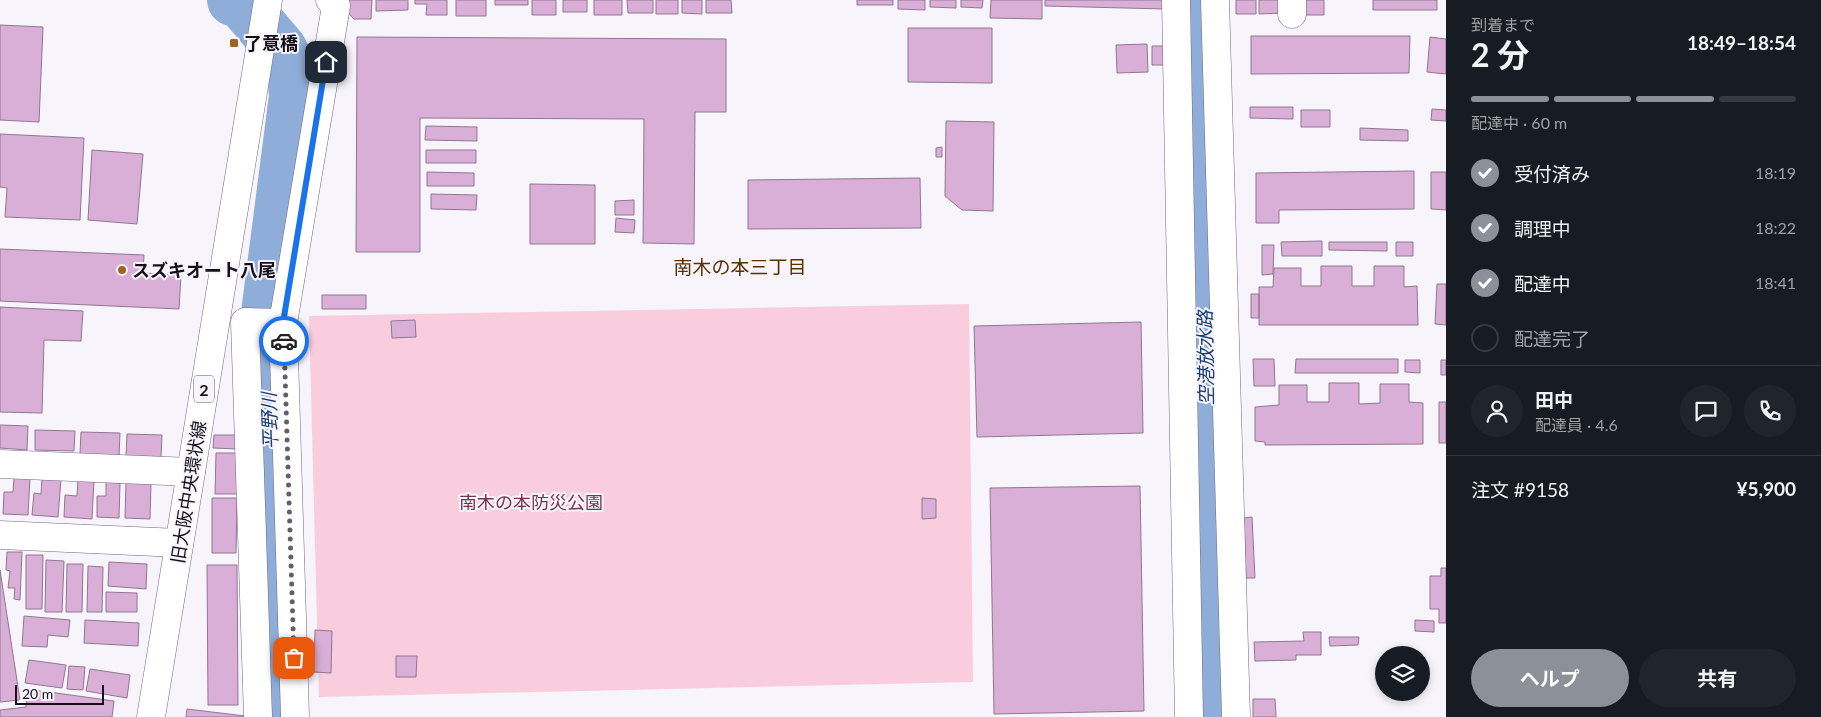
<!DOCTYPE html>
<html lang="ja">
<head>
<meta charset="utf-8">
<style>
	body { margin:0; font-family:Lato,"Noto Sans JP",sans-serif; background:#20242c; color:#f1f3f6; height:100vh; display:flex; flex-direction:column; font-size:19px; white-space:nowrap }
	* { box-sizing:border-box; margin:0 }
	p { font-size:16px; color:#9ea1a6 }
	.icon { flex:none; width:28px; height:28px; fill:none; stroke:currentColor; stroke-width:2; stroke-linecap:round; stroke-linejoin:round }
	.map { position:relative; flex:1; overflow:hidden }
	.sheet { display:flex; flex-direction:column; background:#171b24; width:375px }
	.sheet>* { flex:none }
	.controls { position:absolute; left:1375px; top:646px; display:grid; gap:10px }
	.controls a { display:grid; place-items:center; width:55px; height:55px; border-radius:50%; background:#171b24; box-shadow:0 2px 8px #0003; font-size:25px }
	.scale { position:absolute; left:15px; bottom:12px; width:89px; box-sizing:border-box; padding-left:5px; border:2px solid #140f1a; border-top:0; font-size:14px; line-height:18px; white-space:nowrap; color:#140f1a; -webkit-text-stroke:4px #f7f4fb; paint-order:stroke }
	.pin { position:absolute; display:grid; place-items:center; width:42px; height:42px; color:#fff; margin:-21px; border-radius:10px; box-shadow:0 2px 8px #0006 }
	.courier { position:absolute; display:grid; place-items:center; width:50px; height:50px; margin:-25px; border:4px solid #1a73e8; border-radius:50%; background:#fff; color:#222; box-shadow:0 1px 6px #0007 }
	.headline em { font-style:normal; font-weight:700 }
	.headline div { display:flex; flex-direction:column-reverse }
	.headline { display:flex; align-items:center; justify-content:space-between; height:85px; padding:0 25px }
	h1 { font-size:32px; font-weight:700; line-height:38px }
	.bar { display:grid; grid-template-columns:repeat(4,1fr); gap:8px 5px; align-content:center; height:60px; padding:0 25px }
	.bar i { height:6px; border-radius:4px; background:#363941 }
	.bar .on { background:#8c9099 }
	.bar p { grid-column:span 4 }
	.line { display:flex; align-items:center; gap:12px; padding:0 25px; border-top:1px solid #363941 }
	.line div { flex:1 }
	.round { display:grid; place-items:center; flex:none; width:52px; height:52px; border-radius:26px; background:#20242c }
	ol { padding:0 25px; list-style:none }
	li { display:flex; align-items:center; gap:15px; height:55px }
	li p { margin-inline-start:auto }
	li .icon { padding:5px; border-radius:50%; background:#8c9099; color:#fff; stroke-width:4 }
	li:last-child { color:#9ea1a6 }
	li i { width:28px; height:28px; border:2px solid #363941; border-radius:50% }
	.button { display:flex; gap:10px; margin-top:auto; padding:10px 25px }
	.button a { flex:1; height:58px; border-radius:30px; background:#8c9099; color:#fff; font-size:20px; font-weight:700; line-height:58px; text-align:center }
	.button a+a { background:#20242c; color:#f1f3f6 }
	main { display:flex; flex:1; min-height:0 }
	.map>svg:first-child { display:block }
</style>
</head>
<body>
<main>
<div class="map">
<svg width="1446" height="717" viewBox="0 0 1446 717">
	<rect width="100%" height="100%" fill="#f7f4fb"/>
	<path fill="#f9ccde" d="M 969,304 L 973,682 L 319,697 L 309,316 Z"/>
	<g fill="none" stroke-linecap="round" stroke-linejoin="round">
		<path stroke="#8fadd9" stroke-width="52" d="M 233,0 L 242,3 L 281,49 L 293,73 L 295,96 L 266,321 L 277,717
			M 1197,0 L 1214,717"/>
	</g>
	<path fill="#daafd7" stroke="#90768f" d="M 336,0 L 372,0 L 371,19 L 354,19 Z
		M 376,0 L 408,0 L 408,10 L 376,11 Z
		M 415,0 L 447,0 L 447,15 L 426,15 L 427,4 L 415,4 Z
		M 456,0 L 486,0 L 486,16 L 456,16 Z
		M 495,0 L 528,0 L 528,5 L 495,5 Z
		M 532,0 L 556,0 L 556,15 L 532,15 Z
		M 563,0 L 587,0 L 587,12 L 563,12 Z
		M 594,0 L 622,0 L 622,15 L 594,15 Z
		M 627,0 L 653,0 L 653,13 L 628,13 Z
		M 656,0 L 678,0 L 678,14 L 656,14 Z
		M 682,0 L 702,0 L 702,14 L 682,13 Z
		M 706,0 L 731,0 L 732,13 L 706,13 Z
		M 857,0 L 893,0 L 893,5 L 857,5 Z
		M 898,0 L 925,0 L 925,10 L 898,9 Z
		M 930,0 L 956,0 L 956,8 L 930,7 Z
		M 961,0 L 983,0 L 982,8 L 961,7 Z
		M 991,0 L 1042,0 L 1042,19 L 990,18 Z
		M 1045,0 L 1165,0 L 1165,9 L 1045,6 Z
		M 1236,0 L 1256,0 L 1256,14 L 1236,14 Z
		M 1259,0 L 1283,0 L 1283,13 L 1259,14 Z
		M 1300,0 L 1324,0 L 1324,15 L 1299,15 Z
		M 1373,0 L 1437,0 L 1437,10 L 1373,10 Z
		M 0,25 L 43,27 L 39,122 L 0,120 Z
		M 908,28 L 992,28 L 992,83 L 908,82 Z
		M 1251,36 L 1410,36 L 1409,73 L 1251,74 Z
		M 357,37 L 726,39 L 726,112 L 695,112 L 694,244 L 643,243 L 644,119 L 420,118 L 420,252 L 356,252 Z
		M 1430,37 L 1446,39 L 1446,74 L 1427,72 Z
		M 1147,44 L 1148,72 L 1117,73 L 1116,45 Z
		M 1152,46 L 1164,46 L 1164,65 L 1152,65 Z
		M 1250,107 L 1293,107 L 1293,119 L 1250,118 Z
		M 1432,109 L 1446,110 L 1446,121 L 1431,120 Z
		M 1301,110 L 1330,110 L 1330,127 L 1301,127 Z
		M 946,121 L 994,122 L 993,211 L 962,210 L 945,196 Z
		M 426,126 L 477,127 L 477,141 L 425,140 Z
		M 1360,128 L 1408,130 L 1408,141 L 1360,140 Z
		M 0,134 L 84,138 L 80,220 L 5,217 L 7,188 L 0,187 Z
		M 942,147 L 942,157 L 936,157 L 936,148 Z
		M 92,150 L 143,154 L 137,224 L 88,220 Z
		M 426,150 L 476,150 L 476,163 L 426,163 Z
		M 1414,171 L 1414,209 L 1279,210 L 1279,223 L 1256,223 L 1256,173 Z
		M 427,172 L 474,173 L 474,186 L 427,186 Z
		M 1431,172 L 1446,172 L 1446,210 L 1431,209 Z
		M 920,178 L 921,228 L 748,229 L 748,180 Z
		M 530,184 L 595,185 L 595,244 L 530,244 Z
		M 431,194 L 477,195 L 476,210 L 431,209 Z
		M 634,200 L 634,215 L 615,215 L 615,201 Z
		M 616,218 L 635,220 L 634,233 L 615,232 Z
		M 1322,241 L 1322,256 L 1282,256 L 1281,242 Z
		M 1329,242 L 1387,242 L 1387,251 L 1329,250 Z
		M 1396,242 L 1413,242 L 1413,256 L 1396,256 Z
		M 1262,245 L 1274,245 L 1273,274 L 1262,275 Z
		M 0,249 L 144,255 L 143,273 L 181,275 L 179,309 L 0,301 Z
		M 1321,266 L 1352,266 L 1352,286 L 1374,286 L 1374,266 L 1404,266 L 1404,287 L 1417,286 L 1418,325 L 1259,325 L 1259,287 L 1273,287 L 1274,268 L 1301,268 L 1301,286 L 1321,286 Z
		M 1437,284 L 1446,284 L 1446,325 L 1435,324 Z
		M 1251,294 L 1259,294 L 1259,318 L 1251,318 Z
		M 322,295 L 366,295 L 366,309 L 322,309 Z
		M 0,307 L 83,311 L 81,341 L 44,340 L 42,413 L 0,412 Z
		M 415,320 L 416,337 L 392,338 L 391,321 Z
		M 1141,322 L 1143,433 L 977,437 L 974,326 Z
		M 1253,359 L 1274,359 L 1275,386 L 1254,386 Z
		M 1296,359 L 1398,359 L 1398,373 L 1295,373 Z
		M 1405,360 L 1420,360 L 1420,373 L 1405,372 Z
		M 1441,360 L 1446,360 L 1446,375 L 1441,375 Z
		M 1329,383 L 1359,383 L 1359,404 L 1380,403 L 1380,384 L 1409,384 L 1409,402 L 1423,403 L 1423,444 L 1265,445 L 1265,442 L 1255,441 L 1255,407 L 1279,405 L 1279,385 L 1307,385 L 1307,402 L 1329,402 Z
		M 1439,402 L 1446,402 L 1446,443 L 1439,443 Z
		M 0,425 L 28,426 L 27,450 L 0,448 Z
		M 35,430 L 75,431 L 74,451 L 35,450 Z
		M 81,432 L 120,433 L 119,456 L 80,454 Z
		M 127,434 L 162,435 L 161,457 L 126,456 Z
		M 214,435 L 239,435 L 239,449 L 213,448 Z
		M 216,453 L 239,453 L 239,494 L 215,494 Z
		M 14,477 L 30,478 L 28,515 L 3,514 L 4,492 L 13,492 Z
		M 42,477 L 61,479 L 58,517 L 32,515 L 34,493 L 41,494 Z
		M 78,479 L 94,480 L 92,519 L 64,517 L 65,495 L 77,496 Z
		M 106,482 L 120,483 L 119,518 L 97,517 L 97,496 L 106,496 Z
		M 126,482 L 151,483 L 150,519 L 125,518 Z
		M 1140,486 L 1144,711 L 994,714 L 990,488 Z
		M 212,498 L 237,498 L 236,553 L 212,553 Z
		M 922,498 L 936,499 L 936,518 L 922,519 Z
		M 1252,517 L 1255,578 L 1246,578 L 1244,518 Z
		M 7,552 L 22,552 L 20,600 L 14,599 L 15,588 L 8,588 L 10,571 L 6,570 Z
		M 26,555 L 43,555 L 42,609 L 26,609 Z
		M 46,560 L 64,561 L 62,612 L 45,612 Z
		M 109,562 L 147,564 L 146,589 L 108,586 Z
		M 67,564 L 83,564 L 82,612 L 66,612 Z
		M 207,565 L 237,565 L 238,705 L 208,705 Z
		M 88,566 L 103,567 L 102,612 L 87,612 Z
		M 1441,568 L 1446,568 L 1446,623 L 1439,623 L 1439,609 L 1430,609 L 1430,576 L 1441,576 Z
		M 0,570 L 20,700 L 0,702 Z
		M 106,592 L 137,593 L 137,612 L 106,612 Z
		M 24,616 L 70,620 L 68,637 L 48,635 L 47,647 L 22,646 Z
		M 85,620 L 139,623 L 138,646 L 84,643 Z
		M 1415,620 L 1434,621 L 1434,632 L 1415,631 Z
		M 315,630 L 332,631 L 331,673 L 314,672 Z
		M 1303,632 L 1321,632 L 1321,655 L 1296,655 L 1296,660 L 1255,661 L 1254,642 L 1304,641 Z
		M 1329,637 L 1359,637 L 1358,645 L 1330,646 Z
		M 396,656 L 417,656 L 416,677 L 396,677 Z
		M 29,660 L 66,665 L 62,688 L 25,683 Z
		M 69,666 L 85,667 L 83,690 L 67,689 Z
		M 90,669 L 130,675 L 127,698 L 86,691 Z
		M 27,689 L 114,701 L 112,717 L 0,717 L 0,710 L 26,707 Z
		M 1253,699 L 1275,699 L 1276,717 L 1253,717 Z
		M 187,709 L 245,716 L 245,717 L 186,717 Z"/>
	<g fill="none" stroke-linecap="round" stroke-linejoin="round">
		<g stroke="#746784" stroke-width="29">
			<path id="minor" d="M 1176,0 L 1189,717
				M 1215,0 L 1236,717
				M 1292,14 L 1292,0
				M 0,464 L 191,472
				M 0,535 L 179,543
				M 258,717 L 245,322 L 283,323
				M 295,717 L 283,323 L 336,6 L 330,0"/>
		</g>
		<g stroke="#746784" stroke-width="29">
			<path id="major" d="M 151,717 L 268,0"/>
		</g>
		<use href="#minor" stroke="#fff" stroke-width="28"/>
		<use href="#major" stroke="#fff" stroke-width="28"/>
	</g>
	<g fill="none" stroke-linecap="round" stroke-linejoin="round">
		<path stroke="#635f69" stroke-width="5" stroke-dasharray="0 9" d="M 284,341 L 294,658"/>
		<path stroke="#1a73e8" stroke-width="6" d="M 284,341 L 283,323 L 326,62"/>
	</g>
	<g fill="#9f6325" stroke="#f7f4fb" stroke-width="2">
		<rect x="229" y="38" width="10" height="10" rx="2.5"/>
		<circle cx="122" cy="270" r="5"/>
	</g>
	<g text-anchor="middle" dominant-baseline="central" stroke-width="4" stroke-linejoin="round" paint-order="stroke">
		<rect fill="#f7f4fb" stroke="#58545e" stroke-width="1" x="194" y="375.5" width="20" height="27" rx="4"/>
		<g font-size="16" font-weight="bold" fill="#140f1a">
			<text x="204" y="389">2</text>
		</g>
		<g font-size="18" font-weight="bold" fill="#140f1a" stroke="#f7f4fb" text-anchor="start">
			<text x="244" y="43">了意橋</text>
			<text x="132" y="270">スズキオート八尾</text>
		</g>
		<g font-size="18" fill="#140f1a" stroke="#f7f4fb">
			<text transform="translate(188 492) rotate(-81)">旧大阪中央環状線</text>
		</g>
		<g font-size="18" fill="#763354" stroke="#f7f4fb">
			<text x="531" y="502">南木の本防災公園</text>
		</g>
		<g font-size="19" fill="#583001" stroke="#f7f4fb">
			<text x="740" y="266">南木の本三丁目</text>
		</g>
		<g font-size="19" font-style="italic" fill="#173e74" stroke="#f7f4fb">
			<text transform="translate(1205 358) rotate(-91)">空港放水路</text>
			<text transform="translate(269 421) rotate(-92)">平野川</text>
		</g>
	</g>
</svg>
<div class="controls">
<a><svg class="icon" aria-label="layers" viewBox="0 0 24 24"><path d="M12 4l9 5-9 5-9-5zM3 14l9 5 9-5"/></svg></a>
</div>
<div class="scale">20 m</div>
<div class="pin" style="left:294px;top:658px;background:#ea580c"><svg class="icon" aria-label="bag" viewBox="0 0 24 24"><path d="M5 8h14l-1 12H6zM9 8a3 3 0 0 1 6 0"/></svg></div>
<div class="pin" style="left:326px;top:62px;background:#1f2937"><svg class="icon" aria-label="home" viewBox="0 0 24 24"><path d="M3 11l9-7 9 7M6 9v11h12V9"/></svg></div>
<div class="courier" style="left:284px;top:341px"><svg class="icon" aria-label="car" viewBox="0 0 24 24"><path d="M5 17H2v-5l4-1 3-4h7l3 4 3 1v5h-3M9 17h6M6 11h13"/><circle cx="7" cy="17" r="2"/><circle cx="17" cy="17" r="2"/></svg></div>
</div>
<section class="sheet">
<div class="headline"><div><h1>2 分</h1><p>到着まで</p></div><em>18:49–18:54</em></div>
<div class="bar"><i class="on"></i><i class="on"></i><i class="on"></i><i></i><p>配達中 · 60 m</p></div>
<ol>
<li><svg class="icon" aria-label="check" viewBox="0 0 24 24"><path d="M5 12l5 5 9-10"/></svg>受付済み<p>18:19</p></li>
<li><svg class="icon" aria-label="check" viewBox="0 0 24 24"><path d="M5 12l5 5 9-10"/></svg>調理中<p>18:22</p></li>
<li><svg class="icon" aria-label="check" viewBox="0 0 24 24"><path d="M5 12l5 5 9-10"/></svg>配達中<p>18:41</p></li>
<li><i></i>配達完了</li>
</ol>
<div class="line" style="height:90px"><a class="round"><svg class="icon" aria-label="person" viewBox="0 0 24 24"><circle cx="12" cy="8" r="4"/><path d="M4 21q1-7 8-7t8 7"/></svg></a><div><b>田中</b><p>配達員 · 4.6</p></div><a class="round"><svg class="icon" aria-label="chat" viewBox="0 0 24 24"><path d="M4 5h16v11H9l-5 4z"/></svg></a><a class="round"><svg class="icon" aria-label="phone" viewBox="0 0 24 24"><path d="M5 4h4l2 5-3 2q2 4 5 5l2-3 5 2v4C11 20 4 13 5 4z"/></svg></a></div>
<div class="line" style="height:65px"><div>注文 #9158</div><b>¥5,900</b></div>
<div class="button"><a>ヘルプ</a><a>共有</a></div>
</section>
</main>
</body>
</html>
